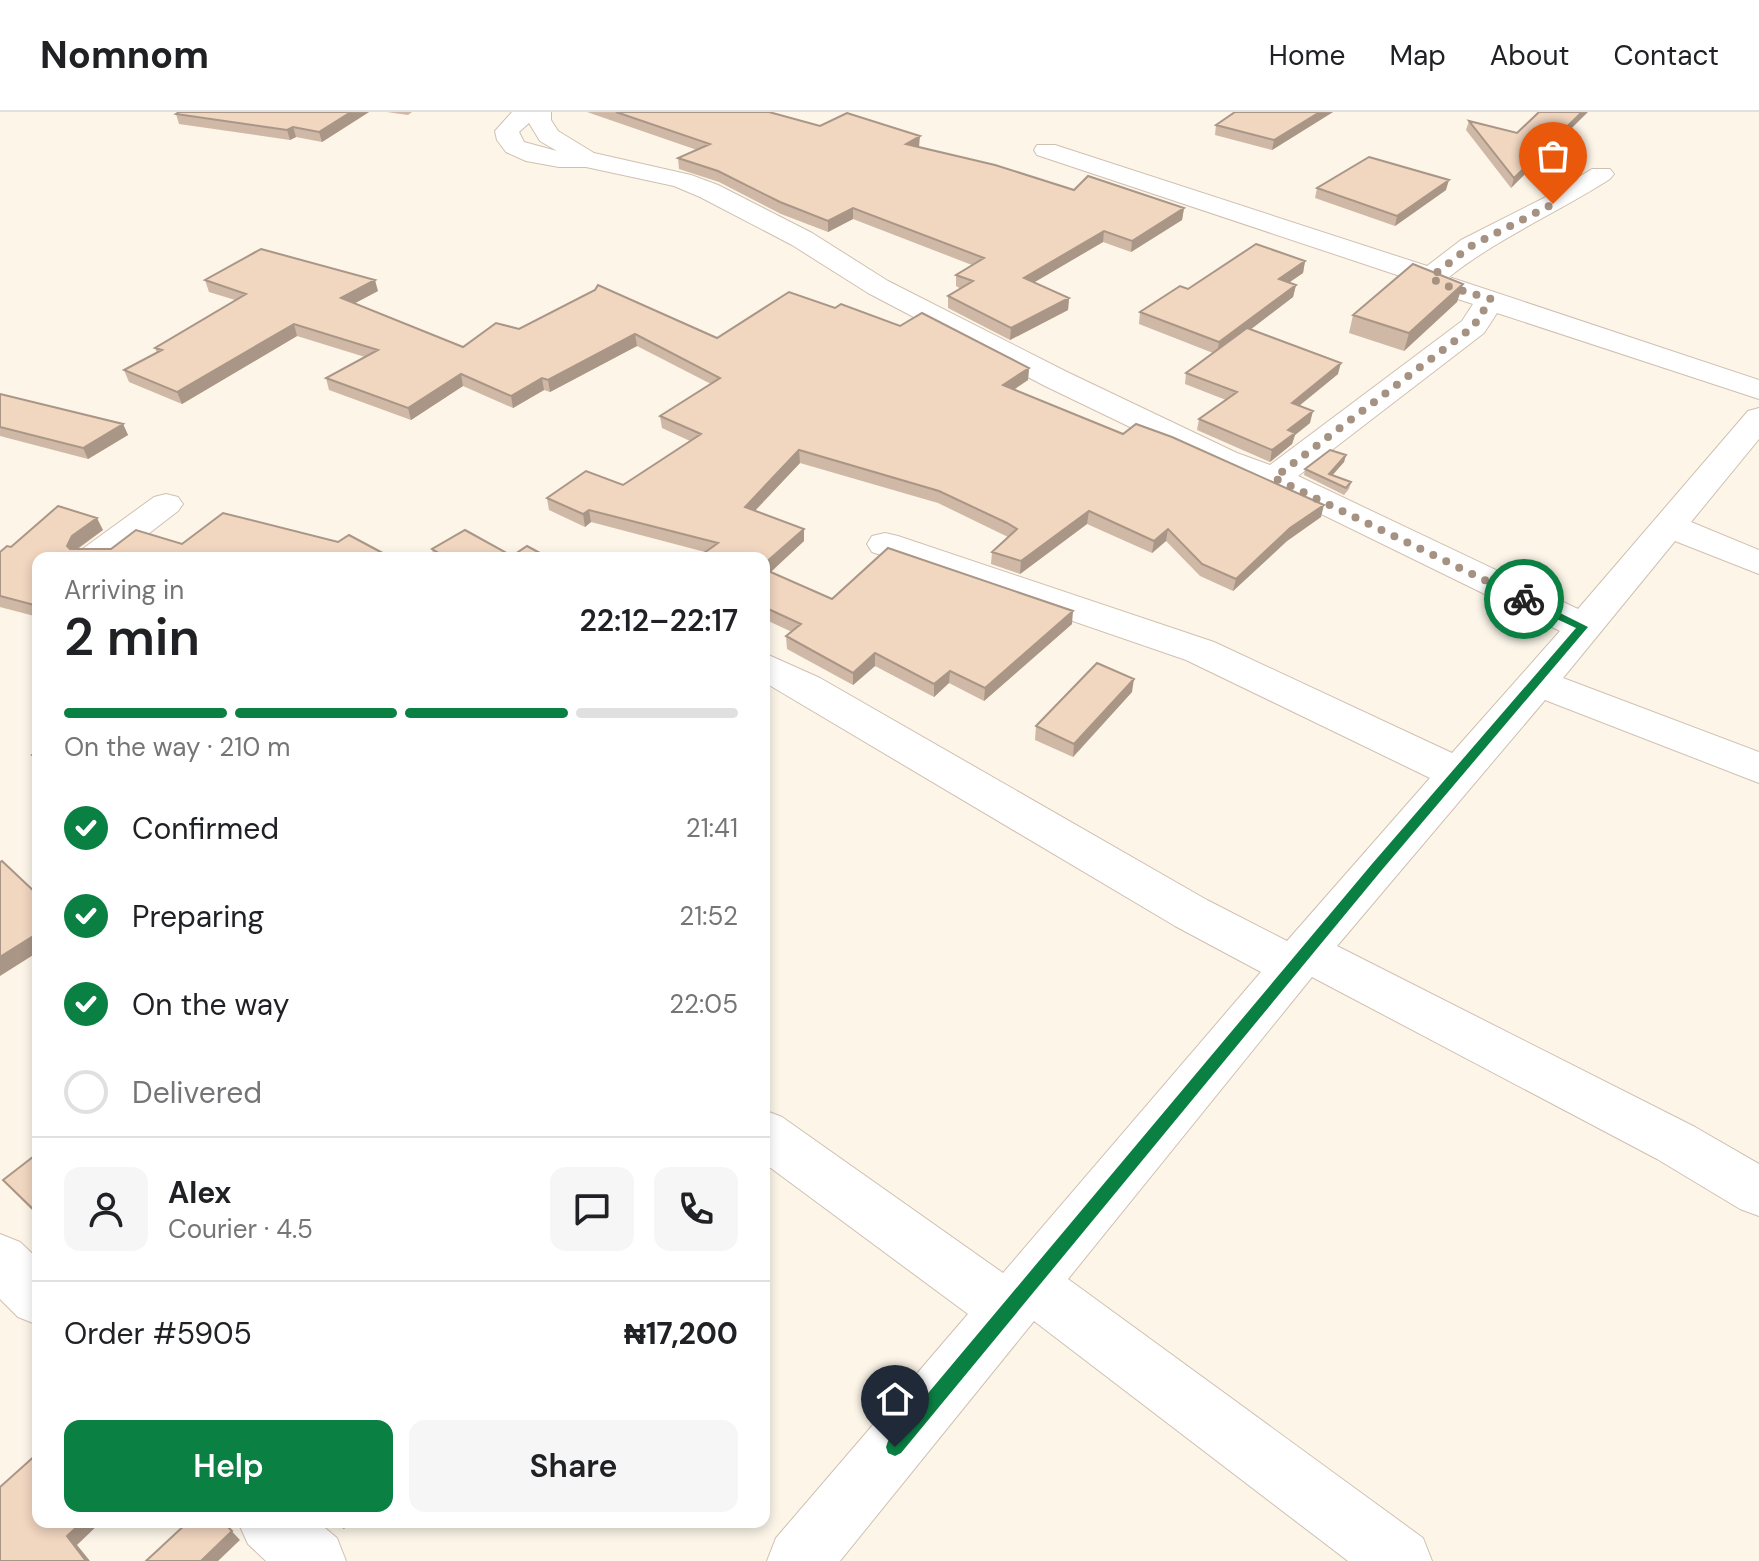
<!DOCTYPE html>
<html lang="en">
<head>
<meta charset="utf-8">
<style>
	body { margin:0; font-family:"DM Sans",sans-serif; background:#f6f6f6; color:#202124; height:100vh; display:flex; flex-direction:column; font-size:30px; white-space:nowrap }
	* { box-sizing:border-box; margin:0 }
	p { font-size:26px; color:#757577 }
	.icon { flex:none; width:44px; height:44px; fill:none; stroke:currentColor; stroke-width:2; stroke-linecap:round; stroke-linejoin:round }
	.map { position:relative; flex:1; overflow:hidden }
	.sheet { position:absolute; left:32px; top:440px; width:738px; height:976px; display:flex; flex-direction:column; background:#fff; border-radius:16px; box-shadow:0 4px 12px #0003 }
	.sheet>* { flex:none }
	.pin { position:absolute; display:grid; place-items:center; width:68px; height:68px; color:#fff; margin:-82px -34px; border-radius:50% 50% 50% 0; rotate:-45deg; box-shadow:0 0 8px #0007 }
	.pin .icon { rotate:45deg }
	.courier { position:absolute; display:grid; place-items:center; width:80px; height:80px; margin:-40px; border:6px solid #0b8043; border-radius:50%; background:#fff; color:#222; box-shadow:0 2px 10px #0007 }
	.overview em { font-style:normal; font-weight:600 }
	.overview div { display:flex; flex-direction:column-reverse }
	.overview { display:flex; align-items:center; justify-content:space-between; height:136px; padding:0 32px }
	h1 { font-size:52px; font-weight:600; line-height:60px }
	.bar { display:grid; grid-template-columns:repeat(4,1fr); gap:12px 8px; align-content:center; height:96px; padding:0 32px }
	.bar i { height:10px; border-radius:6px; background:#e0e0e0 }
	.bar .selected { background:#0b8043 }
	.bar p { grid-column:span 4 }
	.line { display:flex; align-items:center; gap:20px; padding:0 32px; border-top:2px solid #e0e0e0 }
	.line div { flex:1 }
	.round { display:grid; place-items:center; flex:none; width:84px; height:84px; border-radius:16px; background:#f6f6f6 }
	ol { padding:0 32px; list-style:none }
	li { display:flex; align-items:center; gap:24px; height:88px }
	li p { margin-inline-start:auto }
	li .icon { padding:8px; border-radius:50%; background:#0b8043; color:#fff; stroke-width:4 }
	li:last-child { color:#757577 }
	li i { width:44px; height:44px; border:4px solid #e0e0e0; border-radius:50% }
	.primary-button { display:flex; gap:16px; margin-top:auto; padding:16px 32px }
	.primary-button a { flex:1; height:92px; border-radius:16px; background:#0b8043; color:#fff; font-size:32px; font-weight:600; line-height:92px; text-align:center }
	.primary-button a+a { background:#f6f6f6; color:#202124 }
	header { display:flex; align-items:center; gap:48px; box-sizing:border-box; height:112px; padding:0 40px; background:#fff; border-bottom:2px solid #e0e0e0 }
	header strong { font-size:38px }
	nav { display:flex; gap:44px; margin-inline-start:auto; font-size:28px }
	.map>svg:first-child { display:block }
</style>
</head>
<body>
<header>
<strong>Nomnom</strong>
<nav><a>Home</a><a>Map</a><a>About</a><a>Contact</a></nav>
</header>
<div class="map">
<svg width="1759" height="1449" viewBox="0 0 1759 1449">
	<rect width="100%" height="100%" fill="#fcf5e8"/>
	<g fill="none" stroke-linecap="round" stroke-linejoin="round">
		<g stroke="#d0c0b0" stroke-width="2">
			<path id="minor" d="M 512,0 L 551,0 L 551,8 L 558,19 L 594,41 L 691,63 L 718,73 L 812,121 L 888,169 L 1067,260 L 1237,341 L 1270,353 L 1462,209 L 1473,192 L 1430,178 L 1421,171 L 1037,43 L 1034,38 L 1037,33 L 1055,33 L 1427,154 L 1461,128 L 1544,86 L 1592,57 L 1610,57 L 1614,62 L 1610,67 C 1557,101 1498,126 1449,165 L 1759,268 L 1759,287 L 1497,201 L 1484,221 L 1298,364 L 1578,497 L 1748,299 L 1759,296 L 1759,327 L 1691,410 L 1759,438 L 1759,462 L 1675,429 L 1563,566 L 1759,640 L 1759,671 L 1545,588 L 1337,834 L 1695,1015 L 1759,1052 L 1759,1104 L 1740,1097 L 1657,1047 L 1312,865 L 1068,1167 L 1423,1426 L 1432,1449 L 1348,1449 L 1034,1209 L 840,1449 L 767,1449 L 776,1426 L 968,1202 L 764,1051 L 764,998 L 782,1005 L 1003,1161 L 1261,860 L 1175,814 L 764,570 L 764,541 L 820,566 L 1207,788 L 1287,829 L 1430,666 L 1186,548 L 872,440 L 867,432 L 872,424 L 885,421 L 898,424 L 1214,530 L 1452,641 L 1560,519 L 1262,373 L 1213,355 L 1045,274 L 868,181 L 792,133 L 700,85 L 674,74 L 586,55 L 559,55 L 526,49 L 506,40 L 497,28 L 495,19 ZM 529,11 L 540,29 L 557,39 L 524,30 L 519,20 Z
				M 166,382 L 178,385 L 183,392 L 178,399 L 117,446 L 76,446 L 81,438 L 154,385 Z
				M 0,1122 L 20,1130 L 38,1147 L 38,1213 L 18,1205 L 0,1187 Z
				M 238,1410 L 318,1410 L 337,1426 L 346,1449 L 266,1449 L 248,1432 Z"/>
		</g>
		<use href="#minor" fill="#fff" fill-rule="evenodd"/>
	</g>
	<path fill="#cfb8a5" d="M 179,0 L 369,0 L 322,30 L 296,25 L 290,28 L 179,12 L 176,2 Z
		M 387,0 L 412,0 L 408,3 Z
		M 587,0 L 769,0 L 820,14 L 919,35 L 1074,78 L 1184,96 L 1182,108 L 1131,140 L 1103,130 L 1034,170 L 1069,186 L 1068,198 L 1010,228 L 948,196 L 948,184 L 961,177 L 956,174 L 956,163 L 972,153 L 853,107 L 828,120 L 781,102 L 719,70 L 679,57 L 678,46 L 697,38 Z
		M 1235,0 L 1333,0 L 1272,38 L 1215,23 L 1216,13 Z
		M 1539,0 L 1511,76 L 1466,18 L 1469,9 L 1517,21 Z
		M 1317,76 L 1446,78 L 1395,114 L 1315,86 Z
		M 1305,149 L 1303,161 L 1289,170 L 1296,173 L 1293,185 L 1250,218 L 1338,262 L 1299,294 L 1310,311 L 1295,323 L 1292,332 L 1270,350 L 1197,318 L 1199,307 L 1226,288 L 1185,272 L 1186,261 L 1213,241 L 1139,212 L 1140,200 L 1188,177 Z
		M 205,168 L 378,179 L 355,191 L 463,235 L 519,217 L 717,226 L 835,196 L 900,214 L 1029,256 L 1028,268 L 1014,278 L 1321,405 L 1287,429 L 1233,479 L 1200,464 L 1166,429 L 1152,441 L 1087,412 L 1020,462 L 991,452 L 992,440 L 1008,425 L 1006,424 L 938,391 L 800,351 L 755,399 L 804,417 L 804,429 L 771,460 L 832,487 L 1072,512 L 984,589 L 949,571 L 934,585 L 875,554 L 853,573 L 787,537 L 786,524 L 792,520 L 764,507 L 764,446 L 705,440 L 591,410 L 585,415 L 549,398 L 547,386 L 623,373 L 690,329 L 662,316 L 660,304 L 711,272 L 637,234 L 550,280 L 544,278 L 513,296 L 463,274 L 411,308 L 329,278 L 326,266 L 365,245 L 297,224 L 182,292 L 129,270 L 124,258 L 157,241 L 155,236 L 235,188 L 209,180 Z
		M 1463,172 L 1457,190 L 1404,239 L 1349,221 L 1353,203 Z
		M 0,282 L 123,312 L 128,323 L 88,347 L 0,324 Z
		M 1346,343 L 1344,350 L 1332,364 L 1351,370 L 1349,377 L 1344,383 L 1304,363 L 1305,357 Z
		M 103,418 L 78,437 L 111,437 L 182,432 L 392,446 L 38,446 L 38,505 L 0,495 L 0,440 L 11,435 Z
		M 432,437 L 512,444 L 549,446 L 434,446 Z
		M 1132,580 L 1073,645 L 1035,628 L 1036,614 Z
		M 38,1041 L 38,1104 L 16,1082 L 3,1068 Z
		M 331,1410 L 349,1410 L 344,1417 Z"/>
	<path fill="#a99686" d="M 351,0 L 369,0 L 322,30 L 319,20 Z
		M 1320,0 L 1333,0 L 1272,38 L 1274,28 Z
		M 1582,0 L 1588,0 L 1511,76 L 1514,66 Z
		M 293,15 L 296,25 L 290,28 L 287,18 Z
		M 920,24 L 919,35 L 906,32 Z
		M 1449,68 L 1446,78 L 1395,114 L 1397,104 Z
		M 853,96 L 853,107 L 828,120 L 828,109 Z
		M 1184,96 L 1182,108 L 1131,140 L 1132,129 Z
		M 1104,119 L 1103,130 L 1023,177 L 1024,166 Z
		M 1305,149 L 1303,161 L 1277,179 L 1279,167 Z
		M 375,168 L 378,179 L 344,197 L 341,186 Z
		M 1463,172 L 1457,190 L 1404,239 L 1409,221 Z
		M 1296,173 L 1293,185 L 1217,243 L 1219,230 Z
		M 1069,186 L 1068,198 L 1010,228 L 1011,216 Z
		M 294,212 L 297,224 L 182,292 L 177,280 Z
		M 635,222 L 637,234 L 550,280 L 548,268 Z
		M 1341,251 L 1338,262 L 1289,302 L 1292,291 Z
		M 1029,256 L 1028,268 L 1002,285 L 1003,273 Z
		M 461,262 L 463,274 L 411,308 L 408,296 Z
		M 542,266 L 544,278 L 513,296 L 511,284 Z
		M 1313,299 L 1310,311 L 1295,323 L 1292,332 L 1270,350 L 1272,338 L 1288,318 Z
		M 123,312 L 128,323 L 88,347 L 83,336 Z
		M 799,338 L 800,351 L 746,408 L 745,395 Z
		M 1346,343 L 1344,350 L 1327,369 L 1329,362 Z
		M 1324,393 L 1321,405 L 1287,429 L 1233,479 L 1236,467 L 1290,416 Z
		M 589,398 L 591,410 L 585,415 L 583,402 Z
		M 1089,399 L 1087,412 L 1020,462 L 1021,449 Z
		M 97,406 L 103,418 L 78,436 L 73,446 L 67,434 L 72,424 Z
		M 804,417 L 804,429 L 764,466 L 764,452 Z
		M 1168,417 L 1166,429 L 1152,441 L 1154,429 Z
		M 1073,499 L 1072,512 L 984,589 L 985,576 Z
		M 875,541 L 875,554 L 853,573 L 853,561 Z
		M 950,559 L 949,571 L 934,585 L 934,572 Z
		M 1134,567 L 1132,580 L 1073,645 L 1074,632 Z
		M 38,821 L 38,840 L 0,864 L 0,845 Z
		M 82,1410 L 101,1410 L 77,1433 L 90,1449 L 86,1449 L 67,1424 Z
		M 223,1410 L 240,1428 L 218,1449 L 201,1449 Z
		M 339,1410 L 349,1410 L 344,1417 Z"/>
	<path fill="#f1d6c0" stroke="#a99686" stroke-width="2" d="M 179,0 L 351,0 L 319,20 L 293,15 L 287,18 L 176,2 Z
		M 616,0 L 769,0 L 820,14 L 847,1 L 920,24 L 906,32 L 995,53 L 1074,78 L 1088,64 L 1184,96 L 1132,129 L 1104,119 L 1024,166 L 1069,186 L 1011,216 L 948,184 L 973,169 L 956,163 L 984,146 L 853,96 L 828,109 L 780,90 L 718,59 L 678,46 L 710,32 Z
		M 1235,0 L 1320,0 L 1274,28 L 1216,13 Z
		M 1539,0 L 1582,0 L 1514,66 L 1469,9 L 1517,21 Z
		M 1369,45 L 1449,68 L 1397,104 L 1317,76 Z
		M 1256,132 L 1305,149 L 1279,167 L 1296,173 L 1219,230 L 1140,200 L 1180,174 L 1188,177 Z
		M 261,137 L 375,168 L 341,186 L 463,235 L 496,211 L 519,217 L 595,178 L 598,173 L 717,226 L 789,180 L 835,196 L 841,192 L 900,214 L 922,201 L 1029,256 L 1003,273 L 1123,322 L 1136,312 L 1172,325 L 1324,393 L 1290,416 L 1236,467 L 1202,452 L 1168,417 L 1154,429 L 1089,399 L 1021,449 L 992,440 L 1017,417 L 1007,411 L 939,379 L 799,338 L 745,395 L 804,417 L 764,452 L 764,446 L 697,446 L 718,431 L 589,398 L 583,402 L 547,386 L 586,359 L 623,373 L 701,322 L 660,304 L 720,266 L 635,222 L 548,268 L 542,266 L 511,284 L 461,262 L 408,296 L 326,266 L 378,238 L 294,212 L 177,280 L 124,258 L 162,238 L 155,236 L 246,182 L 205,168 Z
		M 1413,152 L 1463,172 L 1409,221 L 1353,203 Z
		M 1247,216 L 1341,251 L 1292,291 L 1313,299 L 1288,318 L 1295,321 L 1272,338 L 1199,307 L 1237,280 L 1186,261 Z
		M 0,282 L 123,312 L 83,336 L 0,315 Z
		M 1330,338 L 1346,343 L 1329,362 L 1351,370 L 1346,376 L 1305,357 Z
		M 58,394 L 97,406 L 72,424 L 67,434 L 70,437 L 111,437 L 136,418 L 182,432 L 223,401 L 338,430 L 349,423 L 392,446 L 38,446 L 38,494 L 0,484 L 0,440 L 7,434 L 11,435 Z
		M 465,418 L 512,444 L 527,434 L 549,446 L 447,446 L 432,437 Z
		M 888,436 L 1073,499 L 985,576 L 950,559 L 934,572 L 875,541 L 853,561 L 786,524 L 801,512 L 764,495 L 764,457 L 832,487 Z
		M 1097,551 L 1134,567 L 1074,632 L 1036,614 Z
		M 38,639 L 38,647 L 32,643 Z
		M 2,749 L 38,783 L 38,821 L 0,845 L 0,750 Z
		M 38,1041 L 38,1102 L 3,1068 Z
		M 38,1341 L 38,1410 L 82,1410 L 67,1424 L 86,1449 L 0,1449 L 0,1375 Z
		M 188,1410 L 223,1410 L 232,1419 L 201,1449 L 146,1449 Z"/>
	<path fill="#0b8043" d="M 1520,485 L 1528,485 L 1588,515 L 1381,759 L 901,1341 L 895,1344 L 888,1341 L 886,1335 L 888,1329 L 1372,752 L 1576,516 L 1520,490 Z"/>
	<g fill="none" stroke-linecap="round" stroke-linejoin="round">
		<path stroke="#a59283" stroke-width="8" stroke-dasharray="0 14.4" d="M 1524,487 L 1274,366 L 1473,215 L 1491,187 L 1440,172 L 1431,165 L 1471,134 L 1553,92"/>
	</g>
</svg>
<div class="pin" style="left:1553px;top:92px;background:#ea580c"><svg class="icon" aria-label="bag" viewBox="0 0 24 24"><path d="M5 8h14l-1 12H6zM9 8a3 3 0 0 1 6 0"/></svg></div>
<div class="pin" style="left:895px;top:1335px;background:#1f2937"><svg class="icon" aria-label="home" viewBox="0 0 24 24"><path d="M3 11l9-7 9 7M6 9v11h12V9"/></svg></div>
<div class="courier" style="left:1524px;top:487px"><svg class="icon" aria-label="bike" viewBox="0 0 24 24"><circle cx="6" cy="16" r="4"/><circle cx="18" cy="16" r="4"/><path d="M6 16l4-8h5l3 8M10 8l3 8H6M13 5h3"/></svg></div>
<section class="sheet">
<div class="overview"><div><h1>2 min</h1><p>Arriving in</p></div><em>22:12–22:17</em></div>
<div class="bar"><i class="selected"></i><i class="selected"></i><i class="selected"></i><i></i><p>On the way · 210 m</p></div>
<ol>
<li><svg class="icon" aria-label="check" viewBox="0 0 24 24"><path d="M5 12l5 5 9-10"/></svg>Confirmed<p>21:41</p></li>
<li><svg class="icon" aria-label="check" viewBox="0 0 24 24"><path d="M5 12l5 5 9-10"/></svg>Preparing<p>21:52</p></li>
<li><svg class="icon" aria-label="check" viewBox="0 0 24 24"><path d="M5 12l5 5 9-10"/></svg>On the way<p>22:05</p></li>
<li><i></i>Delivered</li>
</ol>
<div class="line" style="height:144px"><a class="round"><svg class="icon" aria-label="person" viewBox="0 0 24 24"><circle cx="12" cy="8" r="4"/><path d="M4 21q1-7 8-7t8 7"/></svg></a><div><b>Alex</b><p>Courier · 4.5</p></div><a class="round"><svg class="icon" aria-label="chat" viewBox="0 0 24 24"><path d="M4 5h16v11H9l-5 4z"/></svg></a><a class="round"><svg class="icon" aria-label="phone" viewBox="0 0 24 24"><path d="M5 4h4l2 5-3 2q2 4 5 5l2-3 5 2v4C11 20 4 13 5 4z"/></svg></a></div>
<div class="line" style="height:104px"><div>Order #5905</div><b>₦17,200</b></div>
<div class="primary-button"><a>Help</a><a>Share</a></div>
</section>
</div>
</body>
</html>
